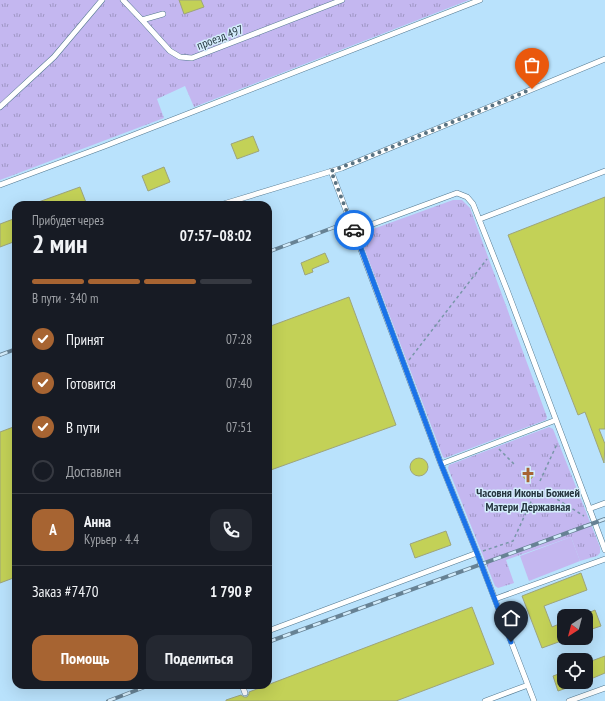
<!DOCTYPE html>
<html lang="ru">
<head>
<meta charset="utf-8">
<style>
	body { margin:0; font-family:"PT Sans Narrow",sans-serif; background:#242831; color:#f1f3f6; height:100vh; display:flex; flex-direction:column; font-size:15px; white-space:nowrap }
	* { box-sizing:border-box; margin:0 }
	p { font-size:13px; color:#9ea1a6 }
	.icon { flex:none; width:22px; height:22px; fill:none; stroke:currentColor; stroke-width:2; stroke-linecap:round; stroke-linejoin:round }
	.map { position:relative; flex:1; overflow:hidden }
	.side { position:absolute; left:12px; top:201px; width:260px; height:488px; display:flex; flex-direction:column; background:#171b24; border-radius:12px; box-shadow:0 4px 16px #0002 }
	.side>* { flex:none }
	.needle { width:26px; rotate:216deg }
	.tools { position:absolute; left:557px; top:609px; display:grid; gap:8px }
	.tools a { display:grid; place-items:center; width:36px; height:36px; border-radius:8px; background:#171b24; box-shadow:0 4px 16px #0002; font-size:20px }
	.pin { position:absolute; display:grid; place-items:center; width:34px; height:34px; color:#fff; margin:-41px -17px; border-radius:50% 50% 50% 0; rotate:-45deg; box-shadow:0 0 4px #0007 }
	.pin .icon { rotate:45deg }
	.courier { position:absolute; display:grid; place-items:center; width:40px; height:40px; margin:-20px; border:3px solid #1a73e8; border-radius:50%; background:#fff; color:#222; box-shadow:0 1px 5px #0007 }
	.summary em { font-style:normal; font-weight:800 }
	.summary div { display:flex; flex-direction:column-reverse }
	.summary { display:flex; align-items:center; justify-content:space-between; height:68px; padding:0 20px }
	h1 { font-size:26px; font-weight:800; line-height:30px }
	.bar { display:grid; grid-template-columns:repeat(4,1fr); gap:6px 4px; align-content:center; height:48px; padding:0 20px }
	.bar i { height:5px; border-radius:3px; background:#363941 }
	.bar .selected { background:#a76432 }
	.bar p { grid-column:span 4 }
	.line { display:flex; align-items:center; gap:10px; padding:0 20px; border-top:1px solid #363941 }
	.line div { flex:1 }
	.round { display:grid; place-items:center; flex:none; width:42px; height:42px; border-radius:12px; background:#242831 }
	ol { padding:0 20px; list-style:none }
	li { display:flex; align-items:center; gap:12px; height:44px }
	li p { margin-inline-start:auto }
	li .icon { padding:4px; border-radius:50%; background:#a76432; color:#fff; stroke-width:4 }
	li:last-child { color:#9ea1a6 }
	li i { width:22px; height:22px; border:2px solid #363941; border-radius:50% }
	.cta { display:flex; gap:8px; margin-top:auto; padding:8px 20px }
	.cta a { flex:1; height:46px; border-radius:12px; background:#a76432; color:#fff; font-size:16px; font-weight:800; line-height:46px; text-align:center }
	.cta a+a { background:#242831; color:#f1f3f6 }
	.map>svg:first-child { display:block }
</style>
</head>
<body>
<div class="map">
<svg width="605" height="701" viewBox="0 0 605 701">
	<defs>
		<pattern id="grass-tufts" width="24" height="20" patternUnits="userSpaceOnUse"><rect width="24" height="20" fill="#c4b7f0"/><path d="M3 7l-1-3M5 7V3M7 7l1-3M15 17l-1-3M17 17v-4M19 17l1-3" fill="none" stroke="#9f96c4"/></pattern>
	</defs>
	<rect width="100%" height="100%" fill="#b9e2fc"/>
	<path fill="url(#grass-tufts)" d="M 0,0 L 469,0 L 194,107 L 185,86 L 157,99 L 164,118 L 0,180 Z
		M 453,200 L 462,200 L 470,208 L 547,417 L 546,420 L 445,458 L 443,457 L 360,237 L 362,233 Z
		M 549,427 L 553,429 L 600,547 L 600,553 L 597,556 L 580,561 L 571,537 L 506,560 L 514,583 L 498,588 L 495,586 L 448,468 L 449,465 Z"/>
	<path fill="#c4b7f0" d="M 571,537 L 580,561 L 529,581 L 520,556 Z"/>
	<path fill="#c3d157" stroke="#9da47c" d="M 179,0 L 201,0 L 204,7 L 184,14 Z
		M 253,136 L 259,151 L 237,159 L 231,144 Z
		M 164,167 L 170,182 L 148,191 L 142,176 Z
		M 80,187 L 87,205 L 33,205 L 33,204 Z
		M 605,197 L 605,429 L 599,429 L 605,444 L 604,463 L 585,412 L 578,415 L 508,235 Z
		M 16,218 L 16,241 L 0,247 L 0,224 Z
		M 325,253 L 329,262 L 312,269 L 313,272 L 305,275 L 301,263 Z
		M 349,297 L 396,425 L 268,471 L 268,327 Z
		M 16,426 L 16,577 L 0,583 L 0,432 Z
		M410 467a9 9 0 1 1 18 0a9 9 0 1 1-18 0Z
		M523 475a5 5 0 1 1 10 0a5 5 0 1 1-10 0Z
		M 446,531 L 451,545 L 415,558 L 410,544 Z
		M 581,573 L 587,590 L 544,606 L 552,627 L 564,622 L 564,640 L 542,648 L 522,596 Z
		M 472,607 L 494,664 L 396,701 L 226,701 L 226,700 L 241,695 L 244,697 L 247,697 L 249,694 L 249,692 Z
		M 595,610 L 601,626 L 586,631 L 586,614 Z
		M 605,656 L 605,673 L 586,681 L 586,663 Z
		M 564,672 L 564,682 L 581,683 L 558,691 L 553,676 Z"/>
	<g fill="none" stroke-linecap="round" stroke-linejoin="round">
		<g stroke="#52788f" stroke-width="6">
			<path id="service" d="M 123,0 L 142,20 L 170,51 L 180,57 L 192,58 L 342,0
				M 142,20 L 163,14
				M 0,107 L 54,57 L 102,0
				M 331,171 L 354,231 L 441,464 L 477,553 L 534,701
				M 0,185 L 105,146 L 480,0
				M 220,205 L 342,168 L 605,59
				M 480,219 L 605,171
				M 354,231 L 457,193 L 467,197 L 473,204 L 507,290 L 605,550
				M 441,464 L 556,420
				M 589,509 L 605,503
				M 495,599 L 605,559
				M 268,631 L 477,553
				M 242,685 L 245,693
				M 485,701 L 528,685
				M 569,701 L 605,688"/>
		</g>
		<path stroke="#7896a8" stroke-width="1.5" stroke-dasharray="3 3" stroke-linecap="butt" d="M 409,360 L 487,259
			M 499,449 L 516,466
			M 540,481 L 557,444
			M 547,493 L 584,516
			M 483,551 L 513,541 L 535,493"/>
		<use href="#service" stroke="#fff" stroke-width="5"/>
		<g stroke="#678294" stroke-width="4">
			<path id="rail" d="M 268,252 L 335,227
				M 0,355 L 16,349
				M 268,642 L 605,519
				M 108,701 L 150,685"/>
		</g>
		<use href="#rail" stroke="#d4edfc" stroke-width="2.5" stroke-dasharray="8" stroke-linecap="butt"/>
	</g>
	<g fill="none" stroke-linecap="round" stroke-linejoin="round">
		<path stroke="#597281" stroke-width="4" stroke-dasharray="0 7.2" d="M 354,230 L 331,171 L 356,162 L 532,89"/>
		<path stroke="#1a73e8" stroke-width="5" d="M 354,230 L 441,464 L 477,553 L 511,642"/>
	</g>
	<defs>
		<g id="church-bare" transform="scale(1.2)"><path d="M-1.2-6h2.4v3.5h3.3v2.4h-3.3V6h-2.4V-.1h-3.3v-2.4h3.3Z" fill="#a76432" stroke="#d4edfc" stroke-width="2.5" paint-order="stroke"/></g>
	</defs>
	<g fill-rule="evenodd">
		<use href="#church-bare" x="528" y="475"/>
	</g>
	<g text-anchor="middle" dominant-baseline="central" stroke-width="3" stroke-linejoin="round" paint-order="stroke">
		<g font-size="12" fill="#25353f" stroke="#d4edfc">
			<text transform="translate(220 37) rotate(-21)">проезд 497</text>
		</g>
		<g font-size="12" font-weight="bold" fill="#25353f" stroke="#d4edfc">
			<text x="528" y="492">Часовня Иконы Божией<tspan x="528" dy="14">Матери Державная</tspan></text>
		</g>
	</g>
</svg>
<div class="tools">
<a><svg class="needle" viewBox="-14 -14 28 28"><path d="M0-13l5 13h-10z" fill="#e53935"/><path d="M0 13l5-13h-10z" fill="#9ea1a6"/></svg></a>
<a><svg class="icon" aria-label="locate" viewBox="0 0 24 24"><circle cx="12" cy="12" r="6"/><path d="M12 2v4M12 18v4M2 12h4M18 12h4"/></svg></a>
</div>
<div class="pin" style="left:532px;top:89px;background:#ea580c"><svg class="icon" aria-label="bag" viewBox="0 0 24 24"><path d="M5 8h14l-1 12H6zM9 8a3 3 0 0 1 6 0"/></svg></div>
<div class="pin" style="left:511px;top:642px;background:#1f2937"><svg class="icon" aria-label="home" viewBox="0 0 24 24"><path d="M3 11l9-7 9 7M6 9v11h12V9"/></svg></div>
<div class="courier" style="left:354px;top:230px"><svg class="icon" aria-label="car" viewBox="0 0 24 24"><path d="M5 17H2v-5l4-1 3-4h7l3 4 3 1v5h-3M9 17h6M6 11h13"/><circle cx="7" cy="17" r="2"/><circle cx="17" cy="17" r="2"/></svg></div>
<section class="side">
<div class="summary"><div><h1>2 мин</h1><p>Прибудет через</p></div><em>07:57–08:02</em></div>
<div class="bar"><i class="selected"></i><i class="selected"></i><i class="selected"></i><i></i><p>В пути · 340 m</p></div>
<ol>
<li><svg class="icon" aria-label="check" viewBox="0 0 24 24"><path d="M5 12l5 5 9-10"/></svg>Принят<p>07:28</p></li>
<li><svg class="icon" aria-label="check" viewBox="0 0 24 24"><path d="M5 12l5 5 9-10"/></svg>Готовится<p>07:40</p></li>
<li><svg class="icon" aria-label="check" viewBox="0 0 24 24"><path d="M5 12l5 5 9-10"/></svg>В пути<p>07:51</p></li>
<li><i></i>Доставлен</li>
</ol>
<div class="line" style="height:72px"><b class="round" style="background:#a76432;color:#fff">А</b><div><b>Анна</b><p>Курьер · 4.4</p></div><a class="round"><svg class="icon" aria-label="phone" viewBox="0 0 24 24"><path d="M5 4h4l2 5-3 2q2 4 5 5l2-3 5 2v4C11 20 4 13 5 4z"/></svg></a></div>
<div class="line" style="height:52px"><div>Заказ #7470</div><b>1 790 ₽</b></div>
<div class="cta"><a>Помощь</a><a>Поделиться</a></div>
</section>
</div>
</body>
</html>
